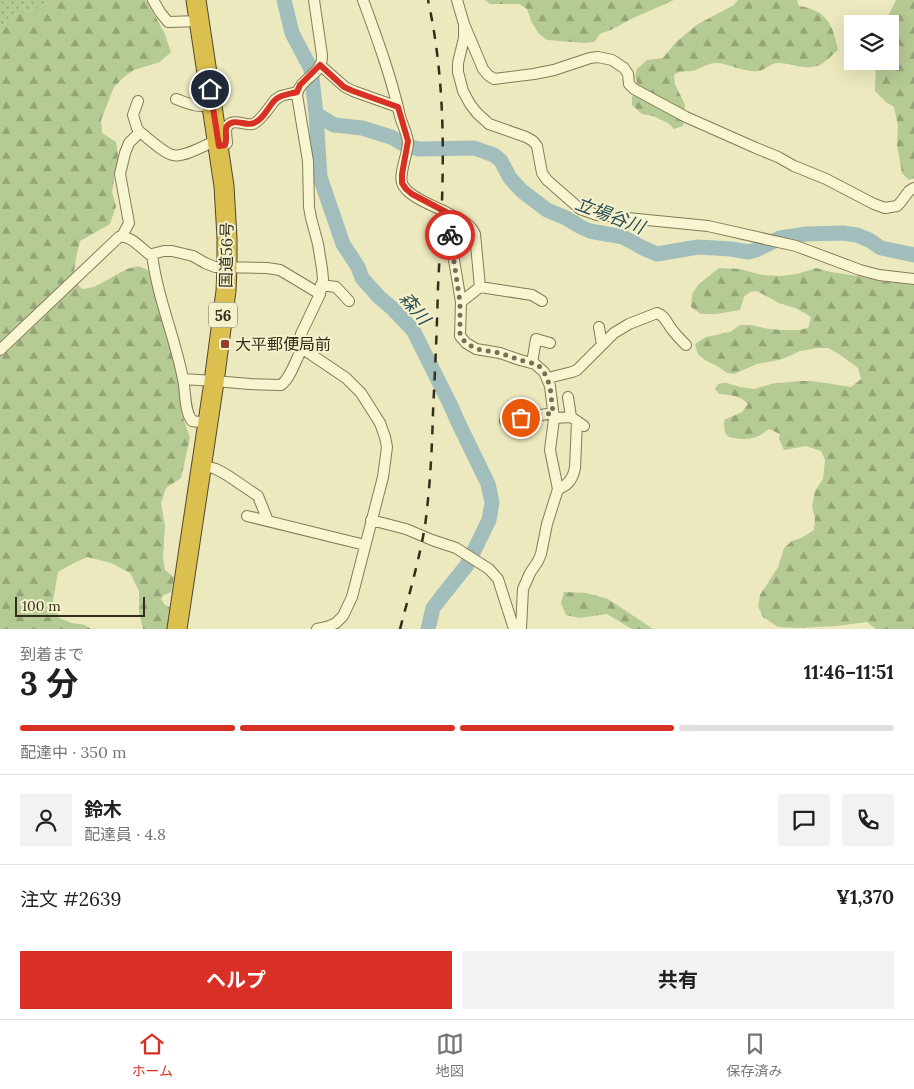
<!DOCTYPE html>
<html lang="ja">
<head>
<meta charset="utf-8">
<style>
	body { margin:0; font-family:Lora,"Noto Sans JP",serif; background:#f2f2f2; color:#202124; height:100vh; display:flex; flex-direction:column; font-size:19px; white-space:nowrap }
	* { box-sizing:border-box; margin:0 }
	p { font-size:16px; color:#757577 }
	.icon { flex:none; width:28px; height:28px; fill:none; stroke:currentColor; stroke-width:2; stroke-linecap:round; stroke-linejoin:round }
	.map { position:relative; height:629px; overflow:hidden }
	.panel { display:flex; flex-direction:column; background:#fff; flex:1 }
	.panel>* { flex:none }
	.fabs { position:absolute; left:844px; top:15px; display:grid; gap:10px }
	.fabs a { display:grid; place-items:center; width:55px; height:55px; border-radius:0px; background:#fff; box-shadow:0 5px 20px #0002; font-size:25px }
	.scale { position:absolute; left:15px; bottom:12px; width:130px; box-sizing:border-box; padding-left:5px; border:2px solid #342d1c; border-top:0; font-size:14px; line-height:18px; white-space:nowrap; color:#342d1c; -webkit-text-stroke:4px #f4f2cd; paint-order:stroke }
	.pin { position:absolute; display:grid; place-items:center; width:42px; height:42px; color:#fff; margin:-21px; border:2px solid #fff; border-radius:50%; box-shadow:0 1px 5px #0007 }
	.courier { position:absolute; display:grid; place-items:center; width:50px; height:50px; margin:-25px; border:4px solid #d93025; border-radius:50%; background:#fff; color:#222; box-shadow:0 1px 6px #0007 }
	.headline em { font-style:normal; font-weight:700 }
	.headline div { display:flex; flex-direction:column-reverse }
	.headline { display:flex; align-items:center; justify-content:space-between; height:85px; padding:0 20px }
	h1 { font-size:32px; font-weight:700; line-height:38px }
	.bar { display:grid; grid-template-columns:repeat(4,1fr); gap:8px 5px; align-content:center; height:60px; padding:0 20px }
	.bar i { height:6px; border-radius:4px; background:#e0e0e0 }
	.bar .active { background:#d93025 }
	.bar p { grid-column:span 4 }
	.line { display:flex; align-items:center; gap:12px; padding:0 20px; border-top:1px solid #e0e0e0 }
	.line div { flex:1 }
	.round { display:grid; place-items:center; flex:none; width:52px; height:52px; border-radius:0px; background:#f2f2f2 }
	.primary-button { display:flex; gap:10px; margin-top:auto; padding:10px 20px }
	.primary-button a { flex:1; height:58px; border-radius:0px; background:#d93025; color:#fff; font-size:20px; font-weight:700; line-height:58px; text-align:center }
	.primary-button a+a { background:#f2f2f2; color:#202124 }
	.tabs { display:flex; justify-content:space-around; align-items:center; height:70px; border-top:1px solid #e0e0e0; background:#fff; font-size:14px; color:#757577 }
	.tabs a { display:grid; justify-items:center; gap:2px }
	.tabs .active { color:#d93025 }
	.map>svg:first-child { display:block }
</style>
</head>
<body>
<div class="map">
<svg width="914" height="629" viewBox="0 0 914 629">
	<defs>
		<pattern id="grass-dots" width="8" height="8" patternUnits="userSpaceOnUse" patternTransform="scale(1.25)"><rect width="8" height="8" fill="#b6ca93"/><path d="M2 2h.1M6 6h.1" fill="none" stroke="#95a477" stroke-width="1.8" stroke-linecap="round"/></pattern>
		<pattern id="forest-firs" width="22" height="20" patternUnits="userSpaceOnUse" patternTransform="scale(1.25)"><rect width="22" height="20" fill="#b6ca93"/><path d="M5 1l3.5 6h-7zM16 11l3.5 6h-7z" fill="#95a477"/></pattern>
	</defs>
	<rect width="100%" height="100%" fill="#ece9be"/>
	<path fill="url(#grass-dots)" d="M 0,0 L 55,0 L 30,11 L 12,15 L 0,27 Z"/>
	<path fill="url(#forest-firs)" d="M 55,0 L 146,0 L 164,32 L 171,52 L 160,62 L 134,70 L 124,77 L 114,87 L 101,120 L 102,133 L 116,142 L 118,155 L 112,192 L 116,206 L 110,224 L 80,241 L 76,258 L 73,279 L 82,289 L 94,287 L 127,269 L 138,266 L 146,269 L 160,280 L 163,317 L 179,385 L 182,414 L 190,438 L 181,478 L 166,488 L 161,503 L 165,526 L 163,558 L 165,570 L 174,577 L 171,592 L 164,595 L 161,599 L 165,605 L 172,608 L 171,629 L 143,629 L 139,612 L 139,591 L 130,573 L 111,563 L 87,557 L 72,564 L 58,572 L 53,601 L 59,618 L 72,623 L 85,625 L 91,629 L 0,629 L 0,27 L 12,15 L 30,11 Z
		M 485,0 L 674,0 L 631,19 L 613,29 L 600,34 L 594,42 L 584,43 L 547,40 L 539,34 L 532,23 L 527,9 L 519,4 L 490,4 Z
		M 738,0 L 797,0 L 799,6 C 826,10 833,24 838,50 C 833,54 823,65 817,66 C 802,70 789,62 776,63 C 770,64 765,70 758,71 C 745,73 731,64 717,63 C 708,62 701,69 692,71 C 685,72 680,70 674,75 L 675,84 L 685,105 L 683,126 L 674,129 L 668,123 L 653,116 L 642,114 L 632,105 L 632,97 L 638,85 L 635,77 L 637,69 L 647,60 L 663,58 L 676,42 L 698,24 L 734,5 Z
		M 896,0 L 914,0 L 914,178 L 909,180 L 902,173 L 897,145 L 898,126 L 894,107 L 886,102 L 875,91 L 876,61 L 890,61 L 890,24 L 884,24 Z
		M 719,268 L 740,269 L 762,275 L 781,276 L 797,274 L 816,268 L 831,272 L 858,276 L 880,281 L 914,285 L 914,629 L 876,629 L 867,622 L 837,626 L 798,628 L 778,627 L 763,617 L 758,606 L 760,595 L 778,567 L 784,548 L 792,541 L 801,538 L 814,530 L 815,519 L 812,506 L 815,491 L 823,479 L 825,460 L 821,451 L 806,446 L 784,450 L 779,439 L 780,434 L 769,429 C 759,437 749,441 735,438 C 731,438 727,437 725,432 C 724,429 724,424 724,420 L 742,412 L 748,404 C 740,395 730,395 719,394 L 715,389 L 718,384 L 727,383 L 740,387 L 754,389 L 771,384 L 799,381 L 812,381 L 851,387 L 861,379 L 858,368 L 839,354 L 828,348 L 817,348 L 800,351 L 792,355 L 779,360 L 757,364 L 734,374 L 727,373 L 717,366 L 705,360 L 698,354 L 695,344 L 706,337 L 730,332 L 740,325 L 751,325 L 769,329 L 783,330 L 799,330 L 808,328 L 811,318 L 808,315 L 795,308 L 779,303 L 757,291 L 750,292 L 744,297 L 740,310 L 716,314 L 701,314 L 691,307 L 692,294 L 699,284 Z
		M 564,592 L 586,593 L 608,599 L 653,629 L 632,629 L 607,614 L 579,618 L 566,615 L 561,603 Z"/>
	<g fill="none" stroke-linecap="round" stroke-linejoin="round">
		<path stroke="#a1bebc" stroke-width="15" d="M 284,0 L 292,33 L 311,69 L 316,114 L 320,177 L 343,244 L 358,267 L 362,278 L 379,297 L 392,308 L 413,330 L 451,406 L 458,422 L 488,484 L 492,502 L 489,520 L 467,565 L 443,595 L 433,608 L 428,629
			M 316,114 L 334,125 L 362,128 L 391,137 L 407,146 L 419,149 L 474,148 L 494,155 L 501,161 L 510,178 L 522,191 L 547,210 L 566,218 L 581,227 L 590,231 L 623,237 L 643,248 L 657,254 L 698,247 L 731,249 L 748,252 L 756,250 L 780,238 L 806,234 L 843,233 L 857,235 L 869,240 L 881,248 L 914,255"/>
		<g stroke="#847a57" stroke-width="12">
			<path id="street" d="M 153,0 L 160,12 L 168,22 L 199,21
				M 314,0 L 322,55 C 322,57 322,61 321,63 C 318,75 299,80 297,95 L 308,161 L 309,207 L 311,218 L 318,244 L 322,269 L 323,279 L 320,294 L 301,334 L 302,344 L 306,351 L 346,378 L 361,393 L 380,423 L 385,437 L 387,447 L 383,477 L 352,597 L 343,616 L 336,623 L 327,627 L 317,629
				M 363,0 C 377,38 391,76 400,116 C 402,124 407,133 408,142 C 408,154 399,172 402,183 C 406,196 434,206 446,212 L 461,302 L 460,336 L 466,343 L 476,349 L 500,353 L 520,360 L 535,364 L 544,372 L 550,386 L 554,419 L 550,450 L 558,489 L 547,524 L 541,554 L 538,561 L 530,573 L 523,589 L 521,629
				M 457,0 L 464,24 L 483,69 L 488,75 L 494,79 L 534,74 L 554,70 L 590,58 L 598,57 L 612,60 L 624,68 L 628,74 L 629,84 L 634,89 L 686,117 L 756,148 L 778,157 L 794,166 L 826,179 L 874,204 L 885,208 L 897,206 L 900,203 L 909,191 L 914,188
				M 464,24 L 464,38 L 458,63 L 458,72 L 463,91 L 470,104 L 477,113 L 489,124 L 526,137 L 533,141 L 537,146 L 542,173 L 547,180 L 580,209 L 597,215 L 708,226 L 796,246 L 860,270 L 879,275 L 914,279
				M 320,65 L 345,87 L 353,91 L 398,107
				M 176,99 C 190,104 197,108 212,105
				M 138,101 L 133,115 L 137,128 L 140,132 C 148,138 165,154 173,155 C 184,158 207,144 217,140
				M 219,146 L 225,145 L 227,143 C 227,139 225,131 227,127 C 232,117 246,126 253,124 C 261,121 270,106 275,100 L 281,96 L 297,92
				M 446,212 C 457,219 469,221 475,234 L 480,287 L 461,302
				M 122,236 L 129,223 L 120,174 L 125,153 L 129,143 L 140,132
				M 152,254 C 157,297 175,337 183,379 C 186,393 184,410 192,421 L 208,423
				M 321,285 L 336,287 L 349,301
				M 480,287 L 532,295 L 542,301
				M 599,327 L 602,345
				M 0,350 L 119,237 C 130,235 140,247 149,254 L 152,254 L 164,251 L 172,251 L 193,256 L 205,263 L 215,267 L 267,268 L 280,270 L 320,294
				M 532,363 L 536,339 L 550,343
				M 548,378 L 572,372 L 577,370 L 614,333 L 629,324 L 657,313 C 666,316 668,326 674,332 C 678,337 682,341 686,345
				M 183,379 L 214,381 L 250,384 L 281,385 C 291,378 296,358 303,347
				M 568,397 L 571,417
				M 554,418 L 571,417 L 584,426
				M 505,421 L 553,413
				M 202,465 L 216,469 L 227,475 L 258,496 L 268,521
				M 558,489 C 568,486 573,478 575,468 L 577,421
				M 247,516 L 365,545
				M 371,520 L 406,529 L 432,540 L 456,548 L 489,569 L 498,579 L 514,629"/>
		</g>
		<g stroke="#51462c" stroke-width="21">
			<path id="highway" d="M 177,629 L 214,382 L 226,291 L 227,267 L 227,238 L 224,186 L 196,0"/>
		</g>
		<use href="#street" stroke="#f8f5d1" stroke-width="10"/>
		<use href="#highway" stroke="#dbbf4f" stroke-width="19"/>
		<path stroke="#342d1c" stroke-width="2.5" stroke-dasharray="9 9" stroke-linecap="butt" d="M 400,629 C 409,595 419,561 425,526 C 430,488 432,450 433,412 C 435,371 437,329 438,287 C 443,190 449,96 428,0"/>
	</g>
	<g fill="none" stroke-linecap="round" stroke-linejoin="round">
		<path stroke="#746f55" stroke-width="5" stroke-dasharray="0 9" d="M 450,235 L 460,302 L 460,336 L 466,343 L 476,349 L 500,353 L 520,360 L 536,364 L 540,367 L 544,372 L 550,386 L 553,413 L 521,418"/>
		<path stroke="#d93025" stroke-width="6" d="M 210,89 L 219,146 L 225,145 C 228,139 224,130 227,126 C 234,117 246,127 254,123 C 263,120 268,107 275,100 C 281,94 290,94 297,92 L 300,85 L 320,65 L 344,87 L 353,91 L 398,107 L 408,141 L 402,174 L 402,183 L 406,189 L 412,194 L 446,212 L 450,235"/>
	</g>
	<rect fill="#914129" stroke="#f4f2cd" stroke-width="2" x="220" y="339" width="10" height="10" rx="2.5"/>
	<g text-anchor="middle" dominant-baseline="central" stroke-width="4" stroke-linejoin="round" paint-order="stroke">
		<rect fill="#f4f2cd" stroke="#6e6851" stroke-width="1" x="209" y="302.5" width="28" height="25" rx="4"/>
		<g font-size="15" font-weight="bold" fill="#342d1c">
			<text x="223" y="315">56</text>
		</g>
		<g font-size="16" fill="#342d1c" stroke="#f4f2cd">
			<text transform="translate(226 255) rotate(-89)">国道56号</text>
		</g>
		<g font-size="16" fill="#342d1c" stroke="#f4f2cd" text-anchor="start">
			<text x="235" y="344">大平郵便局前</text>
		</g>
		<g font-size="18" font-style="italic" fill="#2b4c53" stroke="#f4f2cd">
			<text transform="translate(610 215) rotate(21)">立場谷川</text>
			<text transform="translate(415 308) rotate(50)">森川</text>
		</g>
	</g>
</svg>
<div class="fabs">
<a><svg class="icon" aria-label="layers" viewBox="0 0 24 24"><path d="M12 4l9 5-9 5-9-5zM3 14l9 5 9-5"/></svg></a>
</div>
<div class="scale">100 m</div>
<div class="pin" style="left:521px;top:418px;background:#ea580c"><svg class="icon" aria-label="bag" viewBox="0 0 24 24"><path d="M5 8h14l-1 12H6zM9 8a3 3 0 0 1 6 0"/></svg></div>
<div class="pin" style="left:210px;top:89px;background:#1f2937"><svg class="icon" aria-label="home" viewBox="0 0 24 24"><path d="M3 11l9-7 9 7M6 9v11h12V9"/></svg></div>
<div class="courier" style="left:450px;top:235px"><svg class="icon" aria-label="bike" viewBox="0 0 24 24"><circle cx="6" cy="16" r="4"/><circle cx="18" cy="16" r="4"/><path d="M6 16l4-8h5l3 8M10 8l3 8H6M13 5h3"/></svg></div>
</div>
<section class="panel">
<div class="headline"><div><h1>3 分</h1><p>到着まで</p></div><em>11:46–11:51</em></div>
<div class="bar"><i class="active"></i><i class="active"></i><i class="active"></i><i></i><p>配達中 · 350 m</p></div>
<div class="line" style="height:90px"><a class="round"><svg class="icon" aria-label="person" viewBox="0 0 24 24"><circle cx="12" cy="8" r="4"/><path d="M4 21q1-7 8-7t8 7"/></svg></a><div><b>鈴木</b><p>配達員 · 4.8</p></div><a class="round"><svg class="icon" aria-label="chat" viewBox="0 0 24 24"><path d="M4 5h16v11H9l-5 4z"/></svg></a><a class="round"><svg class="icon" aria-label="phone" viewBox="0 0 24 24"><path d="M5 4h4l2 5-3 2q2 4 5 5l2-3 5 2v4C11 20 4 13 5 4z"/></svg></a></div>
<div class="line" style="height:65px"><div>注文 #2639</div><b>¥1,370</b></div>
<div class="primary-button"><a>ヘルプ</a><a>共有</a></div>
</section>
<nav class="tabs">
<a class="active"><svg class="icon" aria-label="home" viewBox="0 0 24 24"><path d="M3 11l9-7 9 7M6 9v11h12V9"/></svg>ホーム</a>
<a><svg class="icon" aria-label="map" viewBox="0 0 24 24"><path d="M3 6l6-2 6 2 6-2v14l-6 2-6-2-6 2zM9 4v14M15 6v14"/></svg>地図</a>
<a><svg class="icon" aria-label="saved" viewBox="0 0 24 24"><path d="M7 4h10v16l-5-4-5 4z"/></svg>保存済み</a>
</nav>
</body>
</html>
